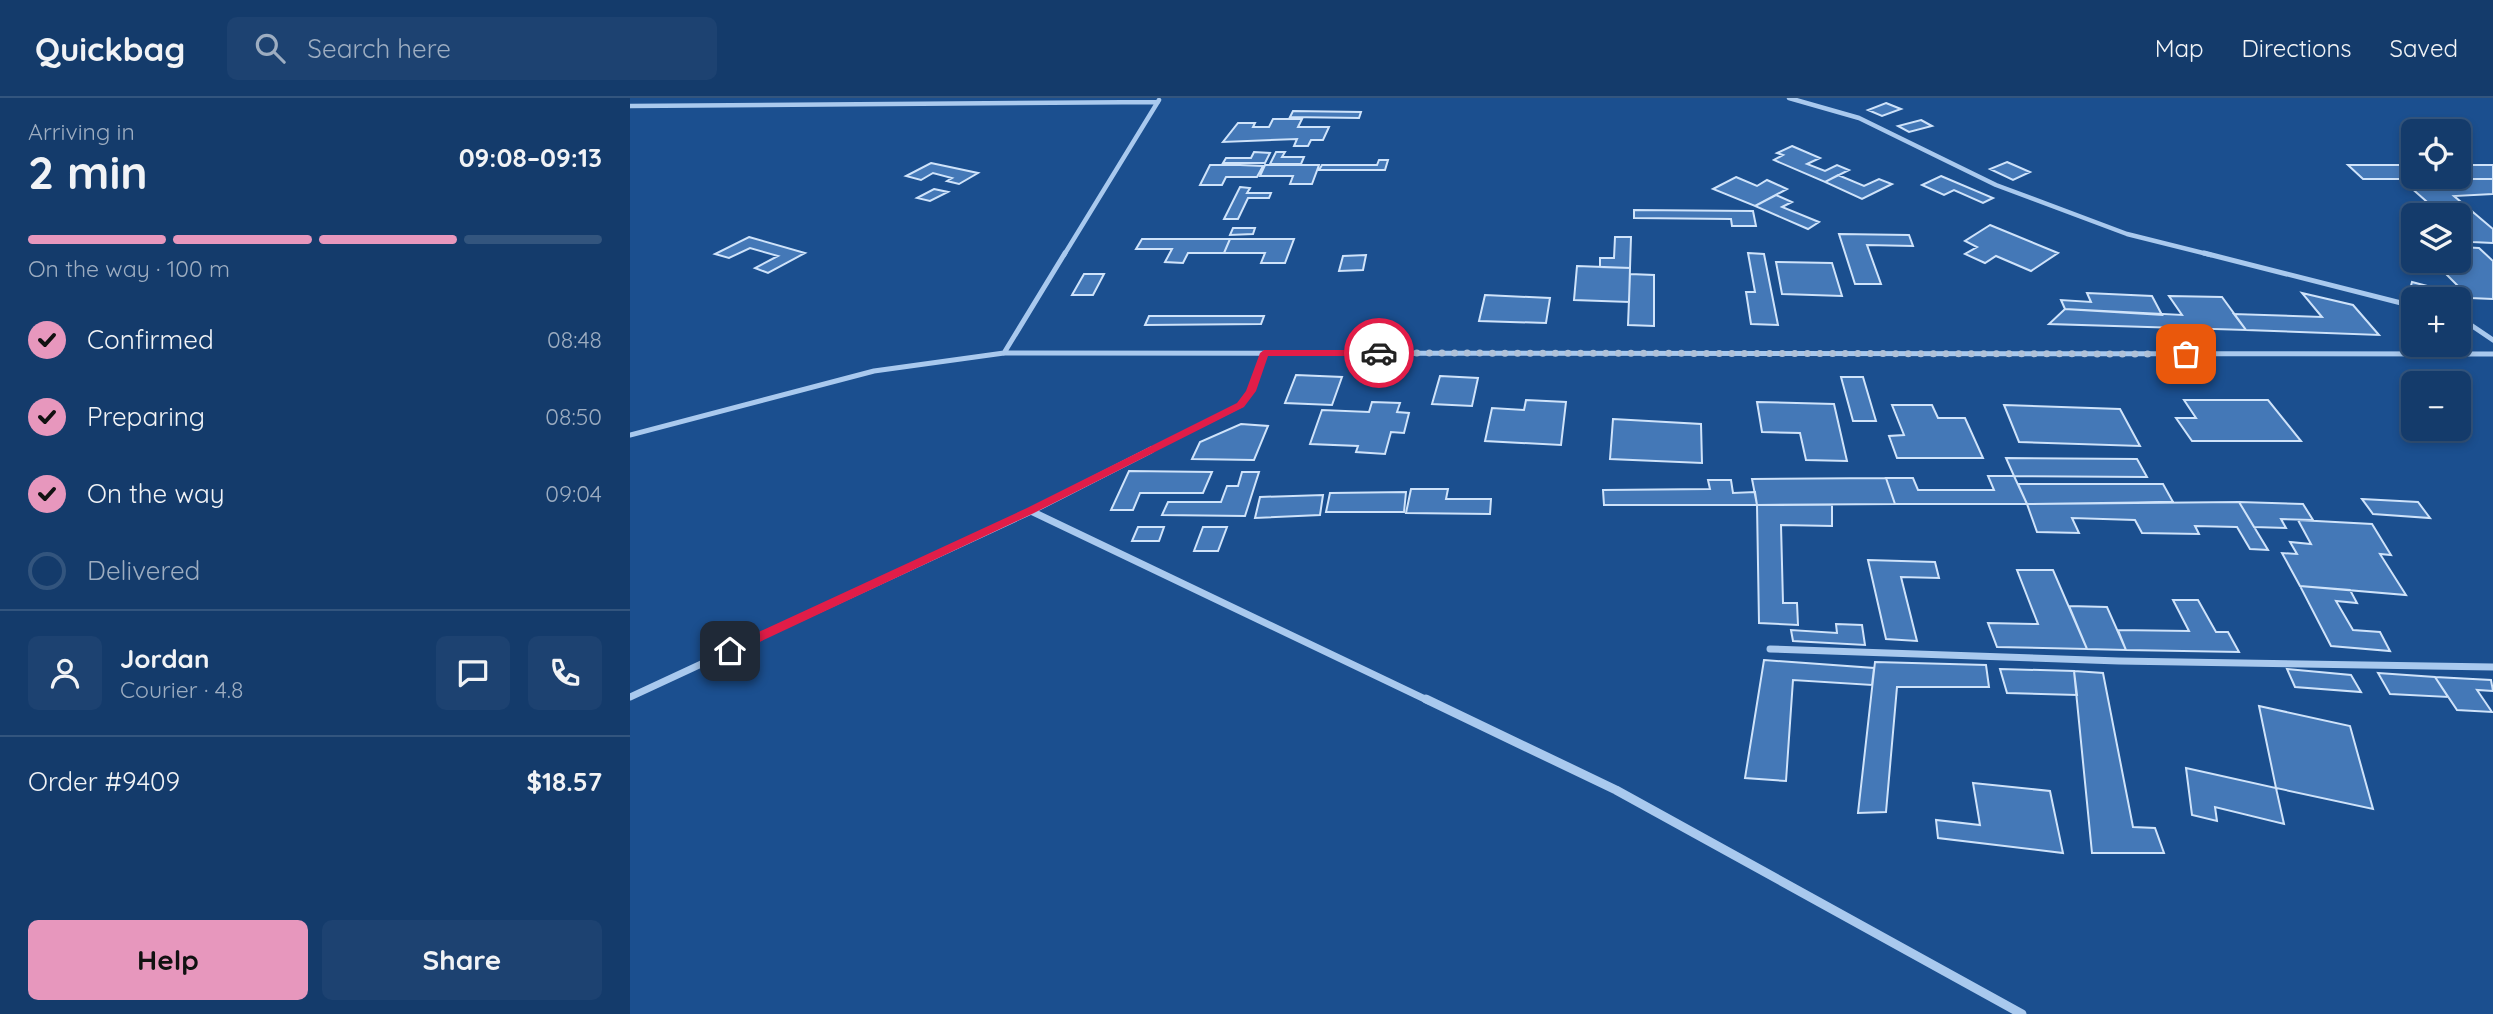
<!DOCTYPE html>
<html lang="en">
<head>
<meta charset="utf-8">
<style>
	body { margin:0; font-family:Quicksand,sans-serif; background:#1d4271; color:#f1f3f6; height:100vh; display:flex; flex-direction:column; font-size:26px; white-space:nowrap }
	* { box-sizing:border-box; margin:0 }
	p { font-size:23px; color:#9dadc1 }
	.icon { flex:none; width:38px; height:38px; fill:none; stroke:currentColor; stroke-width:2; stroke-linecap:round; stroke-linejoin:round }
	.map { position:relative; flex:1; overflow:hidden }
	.side { display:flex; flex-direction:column; background:#143b6b; width:630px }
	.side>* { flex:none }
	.controls { position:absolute; left:1771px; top:21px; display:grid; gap:14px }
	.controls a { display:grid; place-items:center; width:70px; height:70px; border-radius:10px; background:#143b6b; box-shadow:0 4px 10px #0003,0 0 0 2px #33557e; font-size:35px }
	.pin { position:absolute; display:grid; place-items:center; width:60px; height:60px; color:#fff; margin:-30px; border-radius:14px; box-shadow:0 4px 10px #0006 }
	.courier { position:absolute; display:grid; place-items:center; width:70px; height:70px; margin:-35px; border:5px solid #e11d48; border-radius:50%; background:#fff; color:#222; box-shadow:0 2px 9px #0007 }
	.head em { font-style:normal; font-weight:800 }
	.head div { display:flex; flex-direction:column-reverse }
	.head { display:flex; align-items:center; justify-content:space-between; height:119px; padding:0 28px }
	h1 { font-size:46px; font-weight:800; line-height:52px }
	.bar { display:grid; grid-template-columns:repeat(4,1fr); gap:10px 7px; align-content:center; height:84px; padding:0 28px }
	.bar i { height:9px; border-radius:5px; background:#33557e }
	.bar .active { background:#e797bd }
	.bar p { grid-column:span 4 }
	.line { display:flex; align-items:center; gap:18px; padding:0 28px; border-top:2px solid #33557e }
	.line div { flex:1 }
	.round { display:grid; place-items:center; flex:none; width:74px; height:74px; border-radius:10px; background:#1d4271 }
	ol { padding:0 28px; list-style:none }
	li { display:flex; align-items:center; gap:21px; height:77px }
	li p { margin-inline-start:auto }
	li .icon { padding:7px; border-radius:50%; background:#e797bd; color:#111; stroke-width:4 }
	li:last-child { color:#9dadc1 }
	li i { width:38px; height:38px; border:4px solid #33557e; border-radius:50% }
	.button { display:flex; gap:14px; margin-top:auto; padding:14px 28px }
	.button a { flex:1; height:80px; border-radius:10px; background:#e797bd; color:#111; font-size:28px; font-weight:800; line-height:80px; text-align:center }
	.button a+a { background:#1d4271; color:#f1f3f6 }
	header { display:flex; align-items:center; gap:42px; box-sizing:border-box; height:98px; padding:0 35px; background:#143b6b; border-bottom:2px solid #33557e }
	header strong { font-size:33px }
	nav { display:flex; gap:38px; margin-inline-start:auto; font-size:24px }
	.search { width:490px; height:63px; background:#1d4271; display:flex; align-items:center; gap:18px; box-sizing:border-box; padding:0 24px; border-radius:10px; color:#9dadc1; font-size:26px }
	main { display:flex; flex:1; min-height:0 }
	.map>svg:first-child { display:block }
</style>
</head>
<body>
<header>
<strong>Quickbag</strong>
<div class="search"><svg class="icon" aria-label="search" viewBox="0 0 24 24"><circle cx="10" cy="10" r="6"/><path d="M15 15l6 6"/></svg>Search here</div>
<nav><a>Map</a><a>Directions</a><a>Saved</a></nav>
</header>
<main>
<section class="side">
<div class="head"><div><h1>2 min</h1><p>Arriving in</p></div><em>09:08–09:13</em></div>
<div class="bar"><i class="active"></i><i class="active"></i><i class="active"></i><i></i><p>On the way · 100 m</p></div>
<ol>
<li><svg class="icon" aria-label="check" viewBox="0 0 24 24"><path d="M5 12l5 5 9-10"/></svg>Confirmed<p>08:48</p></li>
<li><svg class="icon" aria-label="check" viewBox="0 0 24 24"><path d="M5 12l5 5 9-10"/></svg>Preparing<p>08:50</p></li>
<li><svg class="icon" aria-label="check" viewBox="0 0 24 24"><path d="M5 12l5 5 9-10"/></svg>On the way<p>09:04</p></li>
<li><i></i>Delivered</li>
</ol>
<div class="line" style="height:126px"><a class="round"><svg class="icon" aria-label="person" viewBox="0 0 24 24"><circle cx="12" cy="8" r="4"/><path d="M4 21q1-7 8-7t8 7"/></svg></a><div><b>Jordan</b><p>Courier · 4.8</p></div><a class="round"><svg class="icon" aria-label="chat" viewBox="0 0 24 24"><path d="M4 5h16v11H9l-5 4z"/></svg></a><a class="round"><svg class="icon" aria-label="phone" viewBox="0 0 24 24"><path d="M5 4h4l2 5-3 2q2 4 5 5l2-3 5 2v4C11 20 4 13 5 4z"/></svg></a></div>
<div class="line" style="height:91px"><div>Order #9409</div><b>$18.57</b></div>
<div class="button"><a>Help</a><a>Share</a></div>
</section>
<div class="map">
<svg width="1863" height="916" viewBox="0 0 1863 916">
	<rect width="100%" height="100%" fill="#1b4f8f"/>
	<path fill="#4478b7" stroke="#cfe3fa" stroke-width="2" d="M 1256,5 L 1271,11 L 1252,18 L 1238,12 Z
		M 663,13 L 731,14 L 729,20 L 660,19 Z
		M 643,21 L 672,21 L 668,29 L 699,29 L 693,42 L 681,42 L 678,48 L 664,48 L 667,41 L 593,44 L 608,25 L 625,25 L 623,29 L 639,29 Z
		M 1291,22 L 1302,28 L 1279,34 L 1268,28 Z
		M 1162,48 L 1190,60 L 1177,66 L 1195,73 L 1207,67 L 1219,72 L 1195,84 L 1144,62 L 1153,57 L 1147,55 Z
		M 624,54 L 640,55 L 635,65 L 593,65 L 596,60 L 621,60 Z
		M 646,54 L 655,54 L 652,59 L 674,59 L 671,66 L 640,66 Z
		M 749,62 L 758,62 L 755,72 L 689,72 L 692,67 L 747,67 Z
		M 1377,64 L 1400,74 L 1383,82 L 1360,71 Z
		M 301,65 L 348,75 L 329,86 L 317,83 L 322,80 L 303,75 L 291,82 L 276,78 Z
		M 580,67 L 610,67 L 633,68 L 627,79 L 596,79 L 592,87 L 570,87 Z
		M 635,67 L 689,67 L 682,86 L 660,86 L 663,78 L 630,78 Z
		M 1718,67 L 1783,67 L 1783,79 L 1829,79 L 1829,67 L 1863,67 L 1863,81 L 1733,81 Z
		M 1208,77 L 1234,88 L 1249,81 L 1262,86 L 1232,101 L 1195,84 Z
		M 1311,78 L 1363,100 L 1353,105 L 1324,92 L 1314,97 L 1292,87 Z
		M 1106,79 L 1127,88 L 1137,82 L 1157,91 L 1125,108 L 1083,91 Z
		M 1771,81 L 1863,81 L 1863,96 L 1824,98 L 1863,131 L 1863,145 L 1842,144 L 1829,132 L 1829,117 L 1812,117 Z
		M 610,89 L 620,90 L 617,95 L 641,95 L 639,100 L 618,100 L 608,121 L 594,121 Z
		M 304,91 L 318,94 L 300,103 L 287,100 Z
		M 1146,97 L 1162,104 L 1152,109 L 1189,124 L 1178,131 L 1125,108 Z
		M 1004,112 L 1123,113 L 1126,128 L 1102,128 L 1101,121 L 1004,120 Z
		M 1360,127 L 1428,155 L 1401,173 L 1366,158 L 1355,165 L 1335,156 L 1347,149 L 1335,143 Z
		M 603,130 L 625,130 L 623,136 L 600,137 Z
		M 1209,136 L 1279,137 L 1283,148 L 1237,147 L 1251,186 L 1225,186 Z
		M 119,139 L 175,155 L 138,175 L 125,170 L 148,158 L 120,150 L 99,160 L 85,156 Z
		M 985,139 L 1001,139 L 1000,170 L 970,169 L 970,160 L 984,160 Z
		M 512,141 L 600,141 L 594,155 L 558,155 L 553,165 L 535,164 L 542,151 L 506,151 Z
		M 600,141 L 664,141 L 655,165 L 631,165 L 635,155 L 594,155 Z
		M 1829,149 L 1849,150 L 1863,163 L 1863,201 L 1840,200 L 1803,163 L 1829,163 Z
		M 1118,155 L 1134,156 L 1148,227 L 1121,226 L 1116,194 L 1125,194 Z
		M 736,157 L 733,172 L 709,173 L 713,158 Z
		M 1146,164 L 1202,165 L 1212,198 L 1152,196 Z
		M 947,168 L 1000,170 L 999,204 L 944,202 Z
		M 454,176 L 474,176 L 463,197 L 442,197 Z
		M 1000,176 L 1024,177 L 1024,228 L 998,227 Z
		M 1782,184 L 1824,195 L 1822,201 L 1801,201 L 1779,195 Z
		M 1457,195 L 1522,198 L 1532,217 L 1435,211 L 1431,202 L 1461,204 Z
		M 1672,195 L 1723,207 L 1749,237 L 1616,232 L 1604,216 L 1692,219 Z
		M 855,197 L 920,200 L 916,225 L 849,223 Z
		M 1539,198 L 1592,199 L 1616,232 L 1419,226 L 1435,211 L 1552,217 Z
		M 519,218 L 634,218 L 631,226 L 515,227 Z
		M 666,277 L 712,279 L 702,307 L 655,305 Z
		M 810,278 L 848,280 L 842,308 L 802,306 Z
		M 1211,279 L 1233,279 L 1246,323 L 1223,323 Z
		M 896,302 L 936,304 L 931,347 L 855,343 L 862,310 L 894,312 Z
		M 1554,302 L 1638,302 L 1671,343 L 1562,343 L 1546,320 L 1566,320 Z
		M 742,304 L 770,305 L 767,314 L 779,315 L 774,335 L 761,334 L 755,356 L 726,354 L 728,348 L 680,346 L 692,312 L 739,314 Z
		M 1127,304 L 1204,306 L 1217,363 L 1176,362 L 1170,335 L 1132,334 Z
		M 1262,307 L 1302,307 L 1308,320 L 1335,320 L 1353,360 L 1267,360 L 1259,338 L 1274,337 Z
		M 1374,307 L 1490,311 L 1510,348 L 1389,344 Z
		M 983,321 L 1071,326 L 1072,365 L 980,361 Z
		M 611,326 L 638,328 L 624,362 L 562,361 L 570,344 Z
		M 1376,360 L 1507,361 L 1517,379 L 1384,378 Z
		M 499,373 L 582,374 L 573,395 L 510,395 L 503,412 L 481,412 Z
		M 612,374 L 629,374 L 615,418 L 532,417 L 538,404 L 591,404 L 597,388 L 608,388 Z
		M 1358,378 L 1384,378 L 1397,406 L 1265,406 L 1256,380 L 1283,380 L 1288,392 L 1364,392 Z
		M 1256,380 L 1265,406 L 1127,407 L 1122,381 Z
		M 1078,382 L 1101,382 L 1103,395 L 1125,394 L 1127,407 L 974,407 L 973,392 L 1080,391 Z
		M 1388,386 L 1533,386 L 1543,404 L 1397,406 Z
		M 781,391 L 818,391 L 816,401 L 861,401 L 860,416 L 776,415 Z
		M 776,394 L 774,414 L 696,414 L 700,395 Z
		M 693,397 L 690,417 L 625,420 L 630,399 Z
		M 1732,401 L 1788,404 L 1800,420 L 1743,416 Z
		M 1609,404 L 1638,452 L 1620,451 L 1607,429 L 1565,428 L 1569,436 L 1512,435 L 1505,422 L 1442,420 L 1449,435 L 1407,434 L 1397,406 Z
		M 1609,404 L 1673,406 L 1683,422 L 1651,421 L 1656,430 L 1624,429 Z
		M 1127,407 L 1202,407 L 1202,428 L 1151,427 L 1153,505 L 1167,505 L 1168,527 L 1129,525 Z
		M 1668,422 L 1742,426 L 1761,457 L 1750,456 L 1776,497 L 1670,488 L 1652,455 L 1667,456 L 1660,444 L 1681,446 Z
		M 508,429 L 534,429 L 529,443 L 502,443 Z
		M 573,429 L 597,429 L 588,453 L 564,453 Z
		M 1238,462 L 1305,464 L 1309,480 L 1271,479 L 1287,543 L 1256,541 Z
		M 1387,472 L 1423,472 L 1457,551 L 1367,549 L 1358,525 L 1408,526 Z
		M 1670,488 L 1720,492 L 1727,505 L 1706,503 L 1723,532 L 1750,534 L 1760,553 L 1701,548 Z
		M 1543,502 L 1568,502 L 1586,534 L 1598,534 L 1609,554 L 1496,552 L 1488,532 L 1559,533 Z
		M 1439,508 L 1477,509 L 1496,552 L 1457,551 Z
		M 1206,526 L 1232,527 L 1235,547 L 1163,543 L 1161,532 L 1207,535 Z
		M 1134,562 L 1244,570 L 1242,587 L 1163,582 L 1156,683 L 1115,680 Z
		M 1245,564 L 1356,567 L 1359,589 L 1267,589 L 1256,714 L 1228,715 Z
		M 1370,571 L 1444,573 L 1447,597 L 1377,595 Z
		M 1657,571 L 1721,577 L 1731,594 L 1665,589 Z
		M 1444,573 L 1473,575 L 1503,729 L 1525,730 L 1534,755 L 1462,755 Z
		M 1748,575 L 1805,579 L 1818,599 L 1760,596 Z
		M 1805,579 L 1861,582 L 1863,593 L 1847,592 L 1862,614 L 1827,612 Z
		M 1629,608 L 1720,628 L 1743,711 L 1646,690 Z
		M 1556,670 L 1646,690 L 1654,726 L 1585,709 L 1587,723 L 1562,717 Z
		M 1343,685 L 1420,693 L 1433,755 L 1308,740 L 1306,722 L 1350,727 Z"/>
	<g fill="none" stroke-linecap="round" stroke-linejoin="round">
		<path stroke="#a9c9ee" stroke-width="4.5" d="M 1159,0 L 1229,20 L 1366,87 L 1497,136 L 1581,157
			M 0,8 L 528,4
			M 434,157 L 529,2"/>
		<path stroke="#a9c9ee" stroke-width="5" d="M 1574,155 L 1783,208
			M 1829,219 L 1863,242
			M 374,255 L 435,155
			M 0,337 L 244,273 L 374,255 L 1863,256
			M 517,354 L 611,307 L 621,293 L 634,255"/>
		<path stroke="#a9c9ee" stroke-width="7" d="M 401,413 L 799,603
			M 1140,551 L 1489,563 L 1863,569
			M 0,599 L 401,413 L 521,352"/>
		<path stroke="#a9c9ee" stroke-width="9" d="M 796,601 L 986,692 L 1392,916"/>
	</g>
	<path fill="#e11d48" d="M 634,252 L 749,252 L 754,255 L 749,258 L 638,258 L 626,293 L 614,309 L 404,415 L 104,556 L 96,556 L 96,549 L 397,410 L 607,305 L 616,293 L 630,255 Z"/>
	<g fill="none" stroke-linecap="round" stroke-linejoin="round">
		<path stroke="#afc1d8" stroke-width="7" stroke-dasharray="0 12.6" d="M 749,255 L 1556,256"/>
	</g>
</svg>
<div class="controls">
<a><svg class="icon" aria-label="locate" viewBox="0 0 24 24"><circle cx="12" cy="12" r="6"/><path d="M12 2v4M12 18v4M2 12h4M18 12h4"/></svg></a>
<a><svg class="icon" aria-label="layers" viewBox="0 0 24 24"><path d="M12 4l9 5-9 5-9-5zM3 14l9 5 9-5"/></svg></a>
<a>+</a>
<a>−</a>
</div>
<div class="pin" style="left:1556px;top:256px;background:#ea580c"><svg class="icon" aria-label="bag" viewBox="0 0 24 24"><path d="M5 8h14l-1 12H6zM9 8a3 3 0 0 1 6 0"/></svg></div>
<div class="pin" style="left:100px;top:553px;background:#1f2937"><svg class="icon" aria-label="home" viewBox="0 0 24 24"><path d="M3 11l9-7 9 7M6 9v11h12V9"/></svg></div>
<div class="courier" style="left:749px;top:255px"><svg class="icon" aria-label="car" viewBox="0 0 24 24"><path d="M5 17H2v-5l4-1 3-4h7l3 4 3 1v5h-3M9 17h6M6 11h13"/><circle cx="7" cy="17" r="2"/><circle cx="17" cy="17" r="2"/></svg></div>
</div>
</main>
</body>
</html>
